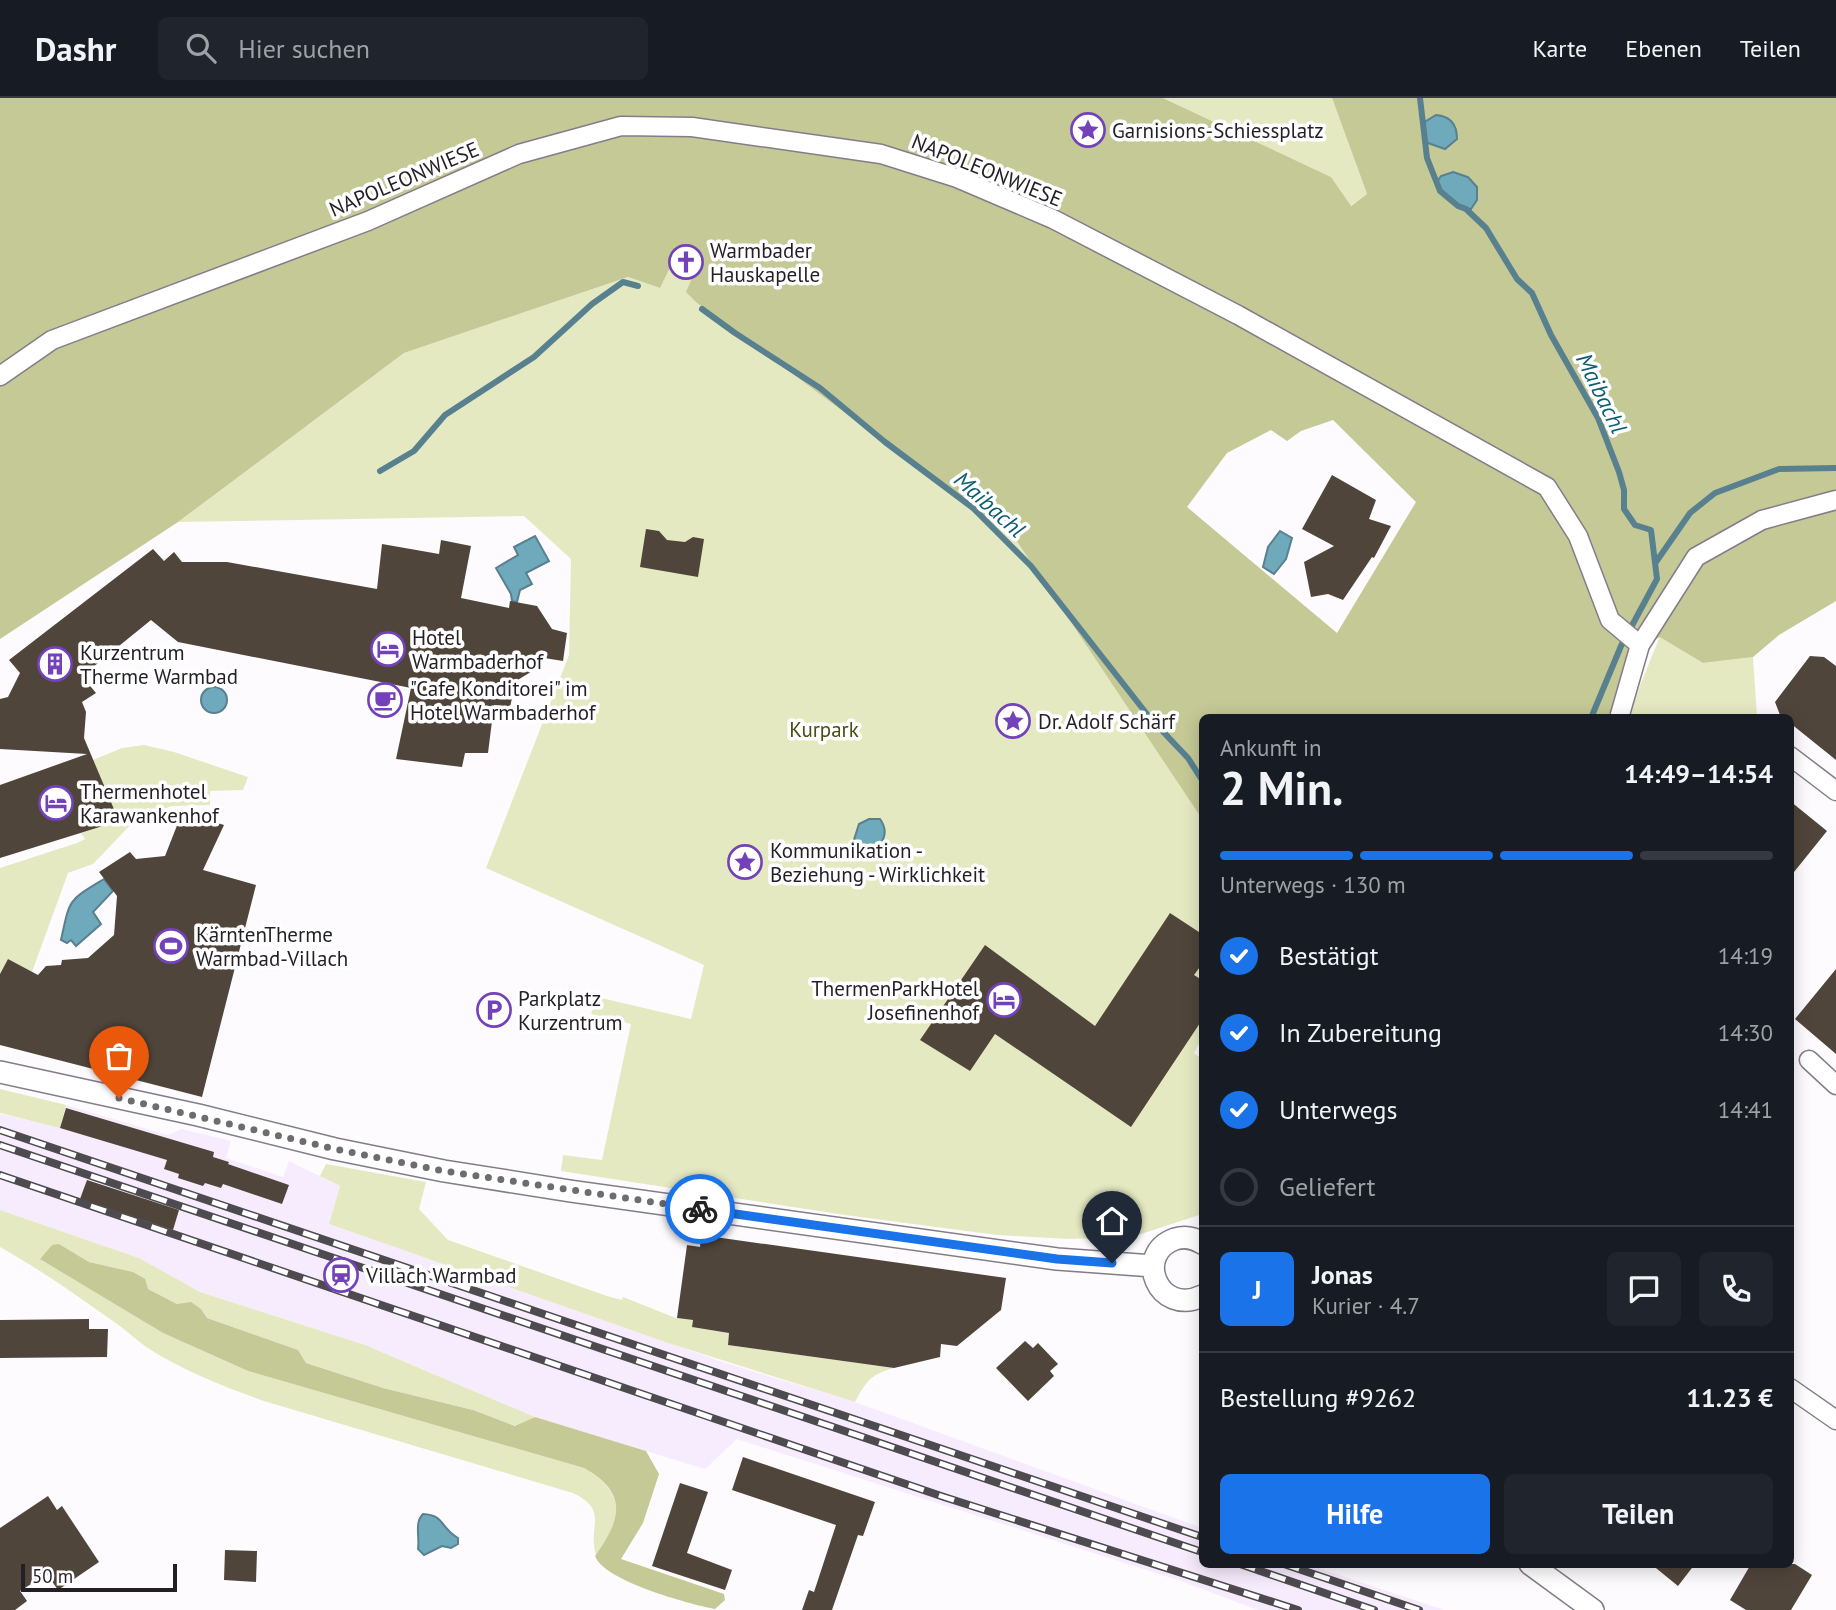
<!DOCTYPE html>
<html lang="de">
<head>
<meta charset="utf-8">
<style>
	body { margin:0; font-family:"PT Sans",sans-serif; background:#20242c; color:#f1f3f6; height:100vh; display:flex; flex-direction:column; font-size:26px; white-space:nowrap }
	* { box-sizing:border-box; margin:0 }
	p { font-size:23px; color:#9ea1a6 }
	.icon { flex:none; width:38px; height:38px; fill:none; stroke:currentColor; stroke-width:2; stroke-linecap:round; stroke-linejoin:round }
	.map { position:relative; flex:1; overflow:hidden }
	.side { position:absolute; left:1199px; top:616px; width:595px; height:854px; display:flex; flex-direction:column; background:#171b24; border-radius:10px; box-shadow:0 4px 18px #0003 }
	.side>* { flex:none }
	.scale { position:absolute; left:21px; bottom:18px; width:156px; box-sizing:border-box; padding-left:7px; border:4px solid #231f25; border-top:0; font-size:19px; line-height:24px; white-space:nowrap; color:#231f25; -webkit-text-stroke:5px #fff; paint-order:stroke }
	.pin { position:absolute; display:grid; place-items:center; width:60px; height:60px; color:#fff; margin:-72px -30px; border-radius:50% 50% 50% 0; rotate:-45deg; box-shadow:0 0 7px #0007 }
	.pin .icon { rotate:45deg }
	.courier { position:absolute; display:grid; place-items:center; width:70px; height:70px; margin:-35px; border:5px solid #1a73e8; border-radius:50%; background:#fff; color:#222; box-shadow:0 2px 9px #0007 }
	.summary em { font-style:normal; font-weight:700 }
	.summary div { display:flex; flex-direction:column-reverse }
	.summary { display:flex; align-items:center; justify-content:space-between; height:119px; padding:0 21px }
	h1 { font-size:46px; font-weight:700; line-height:52px }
	.bar { display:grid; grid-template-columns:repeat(4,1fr); gap:10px 7px; align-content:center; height:84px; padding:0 21px }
	.bar i { height:9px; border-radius:5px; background:#363941 }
	.bar .on { background:#1a73e8 }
	.bar p { grid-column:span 4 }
	.line { display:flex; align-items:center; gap:18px; padding:0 21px; border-top:2px solid #363941 }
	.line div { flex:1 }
	.round { display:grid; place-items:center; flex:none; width:74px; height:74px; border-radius:10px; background:#20242c }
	ol { padding:0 21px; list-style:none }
	li { display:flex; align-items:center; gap:21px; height:77px }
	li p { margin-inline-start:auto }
	li .icon { padding:7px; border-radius:50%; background:#1a73e8; color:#fff; stroke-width:4 }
	li:last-child { color:#9ea1a6 }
	li i { width:38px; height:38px; border:4px solid #363941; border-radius:50% }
	.action { display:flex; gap:14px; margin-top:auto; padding:14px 21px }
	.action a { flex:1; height:80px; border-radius:10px; background:#1a73e8; color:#fff; font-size:28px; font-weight:700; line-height:80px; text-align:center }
	.action a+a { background:#20242c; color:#f1f3f6 }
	header { display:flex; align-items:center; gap:42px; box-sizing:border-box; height:98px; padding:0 35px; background:#171b24; border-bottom:2px solid #363941 }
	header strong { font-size:33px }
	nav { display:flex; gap:38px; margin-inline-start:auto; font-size:24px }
	.search { width:490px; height:63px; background:#20242c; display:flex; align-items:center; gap:18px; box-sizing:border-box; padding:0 24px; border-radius:10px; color:#9ea1a6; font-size:26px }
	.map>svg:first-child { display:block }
</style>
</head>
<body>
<header>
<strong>Dashr</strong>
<div class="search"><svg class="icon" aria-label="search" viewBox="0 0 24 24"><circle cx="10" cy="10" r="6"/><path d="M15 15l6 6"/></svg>Hier suchen</div>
<nav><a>Karte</a><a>Ebenen</a><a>Teilen</a></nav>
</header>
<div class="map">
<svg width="1836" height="1512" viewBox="0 0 1836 1512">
	<rect width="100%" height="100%" fill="#fdfbfe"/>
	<path fill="#f7ecfd" d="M 66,1007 L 168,1037 L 182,1031 L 231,1043 L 226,1060 L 283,1079 L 289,1063 L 340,1088 L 329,1126 L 726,1265 L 855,1304 L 1202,1430 L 1202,1466 L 1310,1467 L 1444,1512 L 1258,1512 L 1181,1483 L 737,1341 L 705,1371 L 535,1319 L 365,1247 L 200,1194 L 139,1160 L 0,1112 L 0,1016 L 60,1029 Z"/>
	<path fill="#e5e9c2" d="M 1163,0 L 1332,0 L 1367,96 L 1350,108 L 1331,79 Z
		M 681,148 L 702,157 L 692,179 L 697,205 L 1016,442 L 1202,721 L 1202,940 L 1194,955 L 1202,961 L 1202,1116 L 1132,1139 L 1069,1141 L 997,1137 L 845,1117 L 561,1073 L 563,1057 L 602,1062 L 631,926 L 591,916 L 597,899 L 691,921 L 704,867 L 486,770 L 569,557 L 571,461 L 524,418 L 178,424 L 404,255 L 628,179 L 660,190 Z
		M 1660,538 L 1703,565 L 1753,559 L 1757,619 L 1627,620 Z
		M 144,647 L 174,654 L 248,679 L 243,692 L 210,693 L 210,707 L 172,708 L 138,719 L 93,766 L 68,775 L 32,874 L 8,861 L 0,876 L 0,770 L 77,745 L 85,741 L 81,735 L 119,723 L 93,662 L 122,650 Z
		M 0,991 L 66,1007 L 60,1030 L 0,1015 Z
		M 326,1066 L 426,1084 L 419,1111 L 448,1142 L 607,1198 L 622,1202 L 623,1199 L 676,1220 L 693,1222 L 692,1229 L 729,1235 L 728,1247 L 894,1270 C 870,1277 867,1282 855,1304 L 668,1245 L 329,1126 L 340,1088 L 320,1078 Z
		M 0,1112 L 139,1160 L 200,1194 L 365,1247 L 535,1319 L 516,1328 L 473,1312 L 383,1290 L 306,1265 L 298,1252 L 207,1220 L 201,1211 L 177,1206 L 148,1191 L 133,1174 L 89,1164 L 59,1146 L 40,1160 L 163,1235 L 248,1273 L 584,1370 C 625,1394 625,1422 596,1457 C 587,1428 610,1413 573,1395 L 264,1303 C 225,1289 186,1274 151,1252 C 139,1245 129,1234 117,1226 C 79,1199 41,1172 0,1149 Z"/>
	<path fill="#c5c996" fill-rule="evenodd" d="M 0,0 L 1163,0 L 1331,79 L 1351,108 L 1367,96 L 1332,0 L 1836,0 L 1836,503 L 1779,537 L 1753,559 L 1703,565 L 1660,539 L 1630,556 L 1610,619 L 1202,620 L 1202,721 L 1016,442 L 697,205 L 686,194 L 702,157 L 681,148 L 660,190 L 628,179 L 404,255 L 178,424 L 0,541 ZM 1333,322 L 1416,404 L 1337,535 L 1187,409 L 1227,355 L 1271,332 L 1287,343 L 1301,333 Z
		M 59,1146 L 89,1164 L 133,1174 L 145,1181 L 148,1191 L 177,1206 L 191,1204 L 201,1211 L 207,1220 L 298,1252 L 306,1265 L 383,1290 L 473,1312 L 515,1328 L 535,1319 L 646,1353 L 659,1376 L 643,1425 L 621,1461 L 724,1496 L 725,1502 L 715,1511 C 689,1506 604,1483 595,1458 C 622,1421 628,1395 584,1370 L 248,1273 L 163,1235 L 40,1161 L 52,1147 Z"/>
	<path fill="#6eaabc" stroke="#58808f" stroke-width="2" d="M 1436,17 C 1450,18 1457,26 1457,41 L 1445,51 L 1425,44 L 1423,25 Z
		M 1453,74 L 1468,79 L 1477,89 L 1477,102 L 1471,111 C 1456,111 1441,98 1437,84 L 1441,78 Z
		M 1280,433 L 1292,440 L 1286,461 L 1274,476 L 1263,469 L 1268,449 Z
		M 535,438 L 549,463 L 526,475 L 532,486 L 520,492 L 517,504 L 512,503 L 511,496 L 496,470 L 518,457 L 514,449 Z
		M201 602a13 13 0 1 1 26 0a13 13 0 1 1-26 0Z
		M 869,721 L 880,721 C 893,739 876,755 859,761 L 851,751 L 859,726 Z
		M 104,781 L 113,793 L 93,814 L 101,826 L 76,848 L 71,842 L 67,845 L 61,842 C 70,800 68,803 104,781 Z
		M 423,1416 C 445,1417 440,1430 458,1440 L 458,1446 L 451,1450 L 442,1448 L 424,1457 L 418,1451 C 420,1439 414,1425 423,1416 Z"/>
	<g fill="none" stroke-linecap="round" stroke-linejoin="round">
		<path stroke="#58808f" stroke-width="6" d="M 1420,0 L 1427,60 L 1440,93 L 1458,108 L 1466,111 L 1486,130 L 1517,181 L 1532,195 L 1551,237 L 1598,320 L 1619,374 L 1624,392 L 1624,411 L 1635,427 L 1651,432 L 1657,481 L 1621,548 L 1591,620
			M 702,211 L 735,235 L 820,290 L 885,344 L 973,410 L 1031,468 L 1150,620 L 1188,660 L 1202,682
			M 380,373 L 414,353 L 445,317 L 534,259 L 592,206 L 623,184 L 638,188
			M 1656,464 L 1690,415 L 1715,395 L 1779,371 L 1836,370"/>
	</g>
	<path fill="#50453b" d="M 681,148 L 702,157 L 692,179 L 670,170 Z
		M 1332,377 L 1376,402 L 1369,421 L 1391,428 L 1374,460 L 1372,459 L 1343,502 L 1328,496 L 1311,499 L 1304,464 L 1334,448 L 1302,431 Z
		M 646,431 L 659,433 L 667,442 L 685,444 L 693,439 L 704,441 L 698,479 L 640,469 Z
		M 441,442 L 471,448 L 461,500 L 509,510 L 510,503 L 537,508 L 552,531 L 567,535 L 563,563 L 538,559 L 534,572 L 516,583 L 510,609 L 494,607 L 488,655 L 465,655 L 462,669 L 396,661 L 411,590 L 178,544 L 151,522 L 82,578 L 96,595 L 82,604 L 86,614 L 84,640 L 119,723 L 0,760 L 0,687 L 87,656 L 0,651 L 0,601 L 8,599 L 20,575 L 9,562 L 153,451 L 164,463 L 174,454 L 182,464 L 227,464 L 377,491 L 382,446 L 439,456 Z
		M 1810,558 L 1824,559 L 1836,568 L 1836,662 L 1790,625 L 1790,620 L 1780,617 L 1775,604 Z
		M 1790,703 L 1827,733 L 1790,779 Z
		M 211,715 L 214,724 L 224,727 L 203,772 L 256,787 L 202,999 L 0,947 L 0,876 L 8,861 L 38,877 L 46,868 L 61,867 L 62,862 L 88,860 L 114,837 L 117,798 L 99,774 L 130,754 L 136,761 L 165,758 L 178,725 L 189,718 Z
		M 1170,815 L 1202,836 L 1202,866 L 1194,877 L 1202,882 L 1202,922 L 1131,1029 L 995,936 L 970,973 L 920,942 L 985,847 L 1095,928 Z
		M 1836,871 L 1836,956 L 1795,921 Z
		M 66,1010 L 214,1054 L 213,1059 L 229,1064 L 228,1066 L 289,1087 L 282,1106 L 223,1086 L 221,1090 L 205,1085 L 203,1088 L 178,1080 L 179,1076 L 164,1071 L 167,1062 L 60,1030 Z
		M 87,1082 L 179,1112 L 173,1132 L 80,1101 Z
		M 701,1137 L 1006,1180 L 1001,1212 L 957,1248 L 941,1246 L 940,1259 L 894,1270 L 728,1247 L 729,1235 L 692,1229 L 693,1222 L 677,1220 L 687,1147 L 700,1149 Z
		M 89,1221 L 89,1231 L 108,1231 L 107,1259 L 0,1260 L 0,1222 Z
		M 1025,1243 L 1033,1250 L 1038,1245 L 1058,1266 L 1050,1273 L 1054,1278 L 1028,1303 L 996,1270 Z
		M 743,1359 L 875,1404 L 863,1438 L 858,1437 L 832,1512 L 802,1512 L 809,1492 L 814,1494 L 836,1427 L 732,1392 Z
		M 680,1385 L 708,1394 L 687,1455 L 732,1472 L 725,1492 L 652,1468 Z
		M 48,1398 L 57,1412 L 62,1408 L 99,1464 L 58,1492 L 47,1476 L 20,1493 L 27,1503 L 15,1512 L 0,1512 L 0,1430 Z
		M 225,1452 L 257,1453 L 256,1484 L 224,1482 Z
		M 1651,1466 L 1695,1466 L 1678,1488 Z
		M 1751,1466 L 1795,1466 L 1812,1477 L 1791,1512 L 1746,1512 L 1730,1502 Z"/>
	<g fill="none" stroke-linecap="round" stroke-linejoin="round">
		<g stroke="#857c89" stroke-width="21">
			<path id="minor" d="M 0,278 L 52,242 L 368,123 L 519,56 L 621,28 L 692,29 L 881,56 L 957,80 L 1053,121 L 1238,217 L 1547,389 L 1578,438 L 1610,522 L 1640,547
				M 1619,620 L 1640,547 L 1696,459 L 1762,422 L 1836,402
				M 1790,658 L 1836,693
				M 1809,962 L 1836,987
				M 1790,1290 L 1836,1322"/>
		</g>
		<g stroke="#857c89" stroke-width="24">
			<path id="tertiary" d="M 0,974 L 198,1017 L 335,1051 L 444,1073 L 570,1093 L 1057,1161 L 1153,1168
				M 1202,1145 C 1194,1140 1185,1138 1175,1141 C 1133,1156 1158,1219 1202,1198
				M 1530,1466 L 1593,1512"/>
		</g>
		<use href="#minor" stroke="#fff" stroke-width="18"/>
		<use href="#tertiary" stroke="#fff" stroke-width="21"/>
		<g stroke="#4e4b50" stroke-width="8">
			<path id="rail" d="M 0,1032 L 1202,1439
				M 0,1047 L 1202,1454
				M 0,1077 L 944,1399 L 1298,1512
				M 1240,1466 L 1374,1512
				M 1284,1466 L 1419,1512"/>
		</g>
		<use href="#rail" stroke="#fff" stroke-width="5" stroke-dasharray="16" stroke-linecap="butt"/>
	</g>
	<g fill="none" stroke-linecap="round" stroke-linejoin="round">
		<path stroke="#6f6c71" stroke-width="7" stroke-dasharray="0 12.6" d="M 119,1000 L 335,1051 L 444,1073 L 700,1111"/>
		<path stroke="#1a73e8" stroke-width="9" d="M 700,1111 L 1057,1161 L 1112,1165"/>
	</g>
	<defs>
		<g id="sight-ring" transform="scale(1.75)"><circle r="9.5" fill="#fff" stroke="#7341b9" stroke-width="1.5"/><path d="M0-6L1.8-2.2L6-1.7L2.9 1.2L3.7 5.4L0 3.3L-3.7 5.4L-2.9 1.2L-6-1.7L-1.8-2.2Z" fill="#7341b9"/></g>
		<g id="church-ring" transform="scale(1.75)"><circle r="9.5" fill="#fff" stroke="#7341b9" stroke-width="1.5"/><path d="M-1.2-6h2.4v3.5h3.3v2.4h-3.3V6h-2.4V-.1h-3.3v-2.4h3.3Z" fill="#7341b9"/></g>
		<g id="hotel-ring" transform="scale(1.75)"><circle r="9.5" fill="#fff" stroke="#7341b9" stroke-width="1.5"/><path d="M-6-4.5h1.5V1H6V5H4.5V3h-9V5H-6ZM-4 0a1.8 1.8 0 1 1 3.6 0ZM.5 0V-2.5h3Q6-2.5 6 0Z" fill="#7341b9"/></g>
		<g id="building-ring" transform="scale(1.75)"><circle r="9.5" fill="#fff" stroke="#7341b9" stroke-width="1.5"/><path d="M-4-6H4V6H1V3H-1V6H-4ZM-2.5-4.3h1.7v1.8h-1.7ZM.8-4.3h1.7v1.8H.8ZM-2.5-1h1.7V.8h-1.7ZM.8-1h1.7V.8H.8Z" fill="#7341b9"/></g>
		<g id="cafe-ring" transform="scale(1.75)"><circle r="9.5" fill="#fff" stroke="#7341b9" stroke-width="1.5"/><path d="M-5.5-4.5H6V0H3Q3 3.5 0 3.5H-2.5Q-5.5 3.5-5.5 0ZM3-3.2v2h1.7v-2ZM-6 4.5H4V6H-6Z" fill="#7341b9"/></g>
		<g id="stadium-ring" transform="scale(1.75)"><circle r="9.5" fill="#fff" stroke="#7341b9" stroke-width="1.5"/><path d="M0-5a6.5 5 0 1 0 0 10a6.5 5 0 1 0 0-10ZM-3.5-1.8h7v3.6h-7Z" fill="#7341b9"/></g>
		<g id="parking-ring" transform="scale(1.75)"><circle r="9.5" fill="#fff" stroke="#7341b9" stroke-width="1.5"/><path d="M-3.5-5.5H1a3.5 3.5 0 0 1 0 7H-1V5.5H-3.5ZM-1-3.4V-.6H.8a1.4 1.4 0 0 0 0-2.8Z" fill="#7341b9"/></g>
		<g id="station-ring" transform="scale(1.75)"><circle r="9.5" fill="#fff" stroke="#7341b9" stroke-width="1.5"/><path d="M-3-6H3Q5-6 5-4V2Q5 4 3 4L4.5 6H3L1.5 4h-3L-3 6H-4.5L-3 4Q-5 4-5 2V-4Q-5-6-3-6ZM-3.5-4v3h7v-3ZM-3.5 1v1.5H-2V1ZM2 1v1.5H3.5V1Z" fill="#7341b9"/></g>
	</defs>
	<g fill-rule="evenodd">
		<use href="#sight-ring" x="1088" y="32"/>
		<use href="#church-ring" x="686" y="164"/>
		<use href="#hotel-ring" x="388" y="551"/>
		<use href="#building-ring" x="55" y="566"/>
		<use href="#cafe-ring" x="385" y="602"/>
		<use href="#sight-ring" x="1013" y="623"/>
		<use href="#hotel-ring" x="56" y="705"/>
		<use href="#sight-ring" x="745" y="764"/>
		<use href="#stadium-ring" x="171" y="848"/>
		<use href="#hotel-ring" x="1004" y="902"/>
		<use href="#parking-ring" x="494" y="912"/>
		<use href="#station-ring" x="341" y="1177"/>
	</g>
	<g text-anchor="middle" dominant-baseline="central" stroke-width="7" stroke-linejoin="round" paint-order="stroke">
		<g font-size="21" fill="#231f25" stroke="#fff" text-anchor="start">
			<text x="1112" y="32">Garnisions-Schiessplatz</text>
			<text x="710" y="152">Warmbader<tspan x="710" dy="24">Hauskapelle</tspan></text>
			<text x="412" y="539">Hotel<tspan x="412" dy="24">Warmbaderhof</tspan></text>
			<text x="80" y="554">Kurzentrum<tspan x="80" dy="24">Therme Warmbad</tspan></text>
			<text x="410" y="590">"Cafe Konditorei" im<tspan x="410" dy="24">Hotel Warmbaderhof</tspan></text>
			<text x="1038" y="623">Dr. Adolf Schärf</text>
			<text x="80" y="693">Thermenhotel<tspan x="80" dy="24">Karawankenhof</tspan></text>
			<text x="770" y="752">Kommunikation -<tspan x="770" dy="24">Beziehung - Wirklichkeit</tspan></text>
			<text x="196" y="836">KärntenTherme<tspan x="196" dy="24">Warmbad-Villach</tspan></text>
			<text x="979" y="890" text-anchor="end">ThermenParkHotel<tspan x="979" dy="24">Josefinenhof</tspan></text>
			<text x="518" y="900">Parkplatz<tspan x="518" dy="24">Kurzentrum</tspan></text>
			<text x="366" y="1177">Villach Warmbad</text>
		</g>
		<g font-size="21" fill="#231f25" stroke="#fff">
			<text transform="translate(987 72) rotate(22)">NAPOLEONWIESE</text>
			<text transform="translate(404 81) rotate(-23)">NAPOLEONWIESE</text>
		</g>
		<g font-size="21" fill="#4b4d13" stroke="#fff">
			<text x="824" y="631">Kurpark</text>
		</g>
		<g font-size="23" font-style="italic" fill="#0c5f72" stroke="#fff">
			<text transform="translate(1602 295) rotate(64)">Maibachl</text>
			<text transform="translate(990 406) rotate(42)">Maibachl</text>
		</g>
	</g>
</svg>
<div class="scale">50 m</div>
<div class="pin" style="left:119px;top:1000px;background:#ea580c"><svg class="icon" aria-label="bag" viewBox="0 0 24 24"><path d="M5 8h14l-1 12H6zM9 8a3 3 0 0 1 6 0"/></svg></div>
<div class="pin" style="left:1112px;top:1165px;background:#1f2937"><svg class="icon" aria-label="home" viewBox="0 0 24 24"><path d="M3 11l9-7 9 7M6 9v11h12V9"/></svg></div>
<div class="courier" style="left:700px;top:1111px"><svg class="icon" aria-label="bike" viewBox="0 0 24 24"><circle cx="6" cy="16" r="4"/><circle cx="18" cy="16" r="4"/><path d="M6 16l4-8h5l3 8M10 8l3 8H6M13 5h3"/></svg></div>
<section class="side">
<div class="summary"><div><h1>2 Min.</h1><p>Ankunft in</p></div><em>14:49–14:54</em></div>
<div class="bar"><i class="on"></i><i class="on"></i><i class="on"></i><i></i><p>Unterwegs · 130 m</p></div>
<ol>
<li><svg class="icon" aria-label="check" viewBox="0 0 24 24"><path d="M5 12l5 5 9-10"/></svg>Bestätigt<p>14:19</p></li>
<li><svg class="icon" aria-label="check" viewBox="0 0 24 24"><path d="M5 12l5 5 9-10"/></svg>In Zubereitung<p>14:30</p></li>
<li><svg class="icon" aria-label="check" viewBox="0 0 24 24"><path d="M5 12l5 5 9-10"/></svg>Unterwegs<p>14:41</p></li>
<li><i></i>Geliefert</li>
</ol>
<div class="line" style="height:126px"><b class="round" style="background:#1a73e8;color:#fff">J</b><div><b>Jonas</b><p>Kurier · 4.7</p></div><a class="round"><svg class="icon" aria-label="chat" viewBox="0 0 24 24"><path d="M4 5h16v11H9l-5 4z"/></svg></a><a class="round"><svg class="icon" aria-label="phone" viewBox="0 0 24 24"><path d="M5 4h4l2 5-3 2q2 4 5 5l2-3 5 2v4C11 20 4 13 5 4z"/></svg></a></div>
<div class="line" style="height:91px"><div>Bestellung #9262</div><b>11.23 €</b></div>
<div class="action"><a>Hilfe</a><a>Teilen</a></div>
</section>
</div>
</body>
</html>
